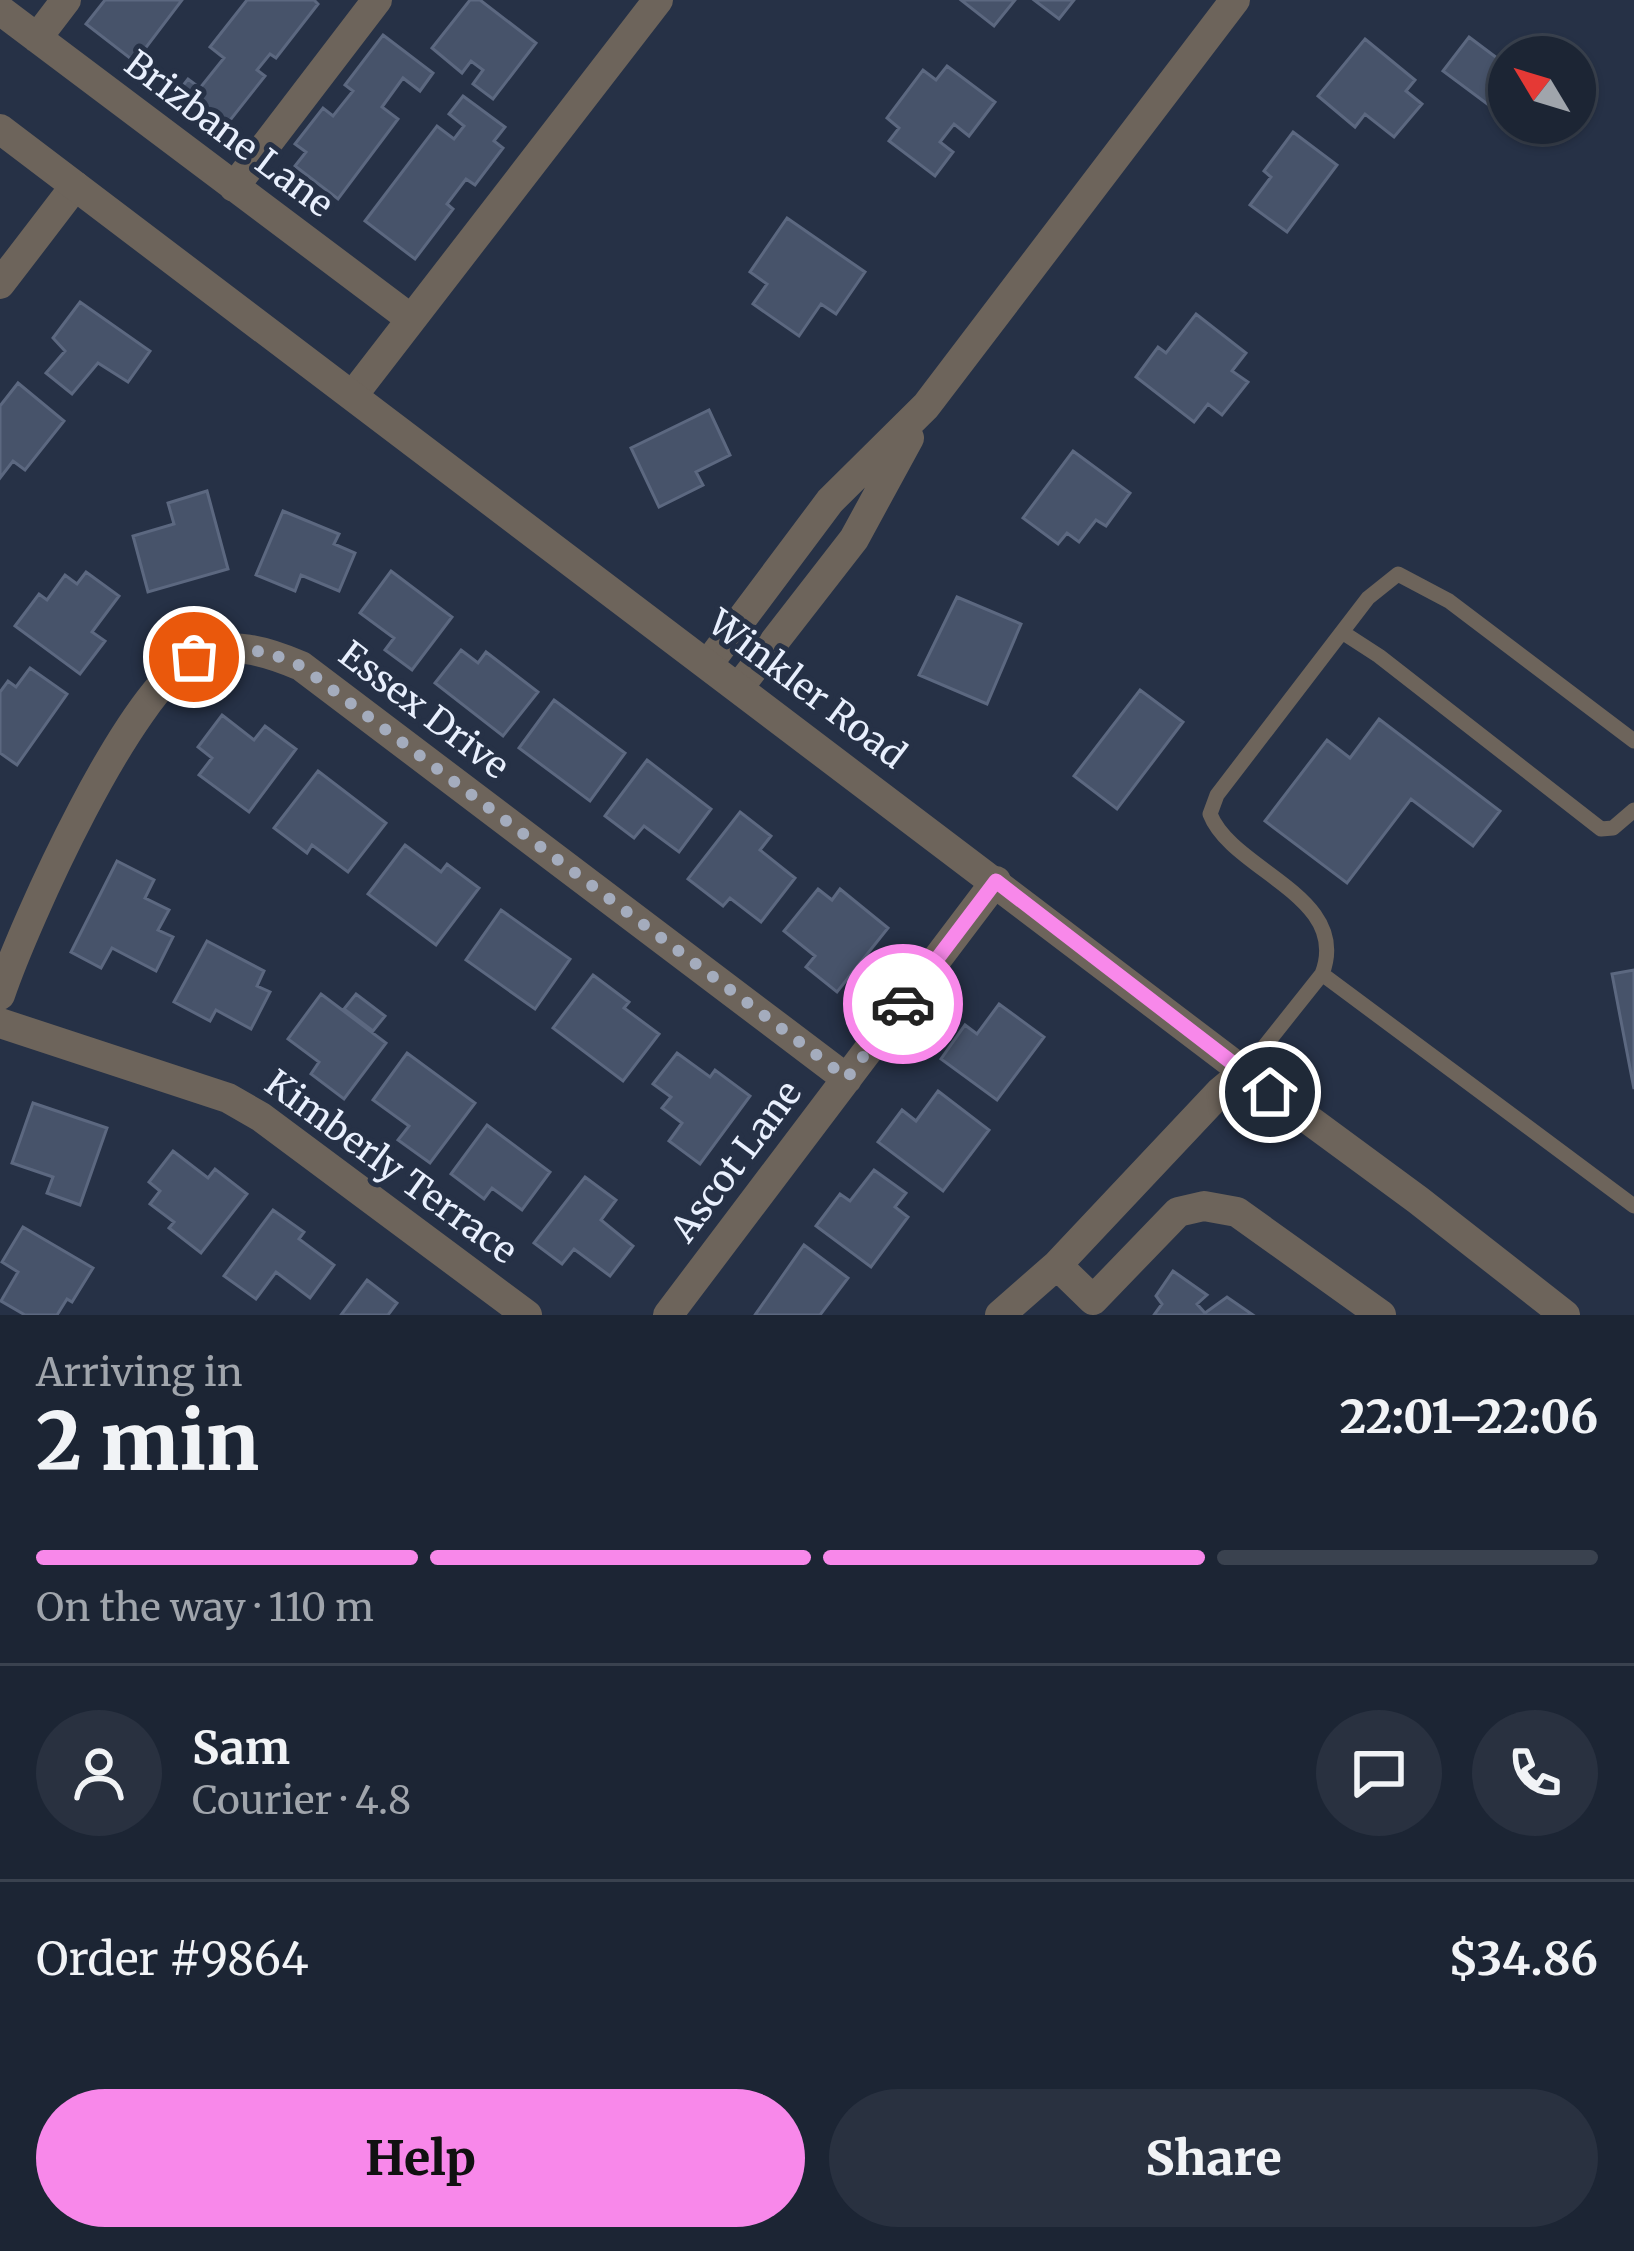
<!DOCTYPE html>
<html lang="en">
<head>
<meta charset="utf-8">
<style>
	body { margin:0; font-family:Merriweather,serif; background:#293140; color:#f1f3f6; height:100vh; display:flex; flex-direction:column; font-size:45px; white-space:nowrap }
	* { box-sizing:border-box; margin:0 }
	p { font-size:39px; color:#a0a5ac }
	.icon { flex:none; width:66px; height:66px; fill:none; stroke:currentColor; stroke-width:2; stroke-linecap:round; stroke-linejoin:round }
	.map { position:relative; height:1315px; overflow:hidden }
	.side { display:flex; flex-direction:column; background:#1c2534; flex:1 }
	.side>* { flex:none }
	.needle { width:78px; rotate:308deg }
	.buttons { position:absolute; left:1488px; top:36px; display:grid; gap:24px }
	.buttons a { display:grid; place-items:center; width:108px; height:108px; border-radius:50%; background:#1c2534; box-shadow:0 3px 9px #0004,0 0 0 3px #3a424f; font-size:60px }
	.pin { position:absolute; display:grid; place-items:center; width:102px; height:102px; color:#fff; margin:-51px; border:6px solid #fff; border-radius:50%; box-shadow:0 3px 12px #0007 }
	.courier { position:absolute; display:grid; place-items:center; width:120px; height:120px; margin:-60px; border:9px solid #f888ea; border-radius:50%; background:#fff; color:#222; box-shadow:0 3px 15px #0007 }
	.headline em { font-style:normal; font-weight:800 }
	.headline div { display:flex; flex-direction:column-reverse }
	.headline { display:flex; align-items:center; justify-content:space-between; height:204px; padding:0 36px }
	h1 { font-size:78px; font-weight:800; line-height:90px }
	.bar { display:grid; grid-template-columns:repeat(4,1fr); gap:18px 12px; align-content:center; height:144px; padding:0 36px }
	.bar i { height:15px; border-radius:9px; background:#3a424f }
	.bar .on { background:#f888ea }
	.bar p { grid-column:span 4 }
	.line { display:flex; align-items:center; gap:30px; padding:0 36px; border-top:3px solid #3a424f }
	.line div { flex:1 }
	.round { display:grid; place-items:center; flex:none; width:126px; height:126px; border-radius:63px; background:#293140 }
	.action { display:flex; gap:24px; margin-top:auto; padding:24px 36px }
	.action a { flex:1; height:138px; border-radius:72px; background:#f888ea; color:#111; font-size:48px; font-weight:800; line-height:138px; text-align:center }
	.action a+a { background:#293140; color:#f1f3f6 }
	.map>svg:first-child { display:block }
</style>
</head>
<body>
<div class="map">
<svg width="1634" height="1315" viewBox="0 0 1634 1315">
	<rect width="100%" height="100%" fill="#263146"/>
	<path fill="#47536a" stroke="#5c6880" stroke-width="3" d="M 105,0 L 182,0 L 135,62 L 86,24 Z
		M 247,0 L 314,0 L 318,4 L 276,58 L 270,54 L 257,70 L 265,76 L 220,133 L 174,97 L 188,79 L 200,88 L 224,58 L 210,47 Z
		M 470,0 L 480,0 L 536,43 L 493,99 L 473,84 L 483,70 L 471,61 L 462,73 L 432,48 Z
		M 961,0 L 1015,0 L 994,26 Z
		M 1034,0 L 1074,0 L 1059,19 Z
		M 383,35 L 433,73 L 420,91 L 403,78 L 382,107 L 398,119 L 338,199 L 295,166 L 306,152 L 295,144 L 323,108 L 333,116 L 353,91 L 345,85 Z
		M 1469,37 L 1509,67 L 1509,97 L 1498,112 L 1443,71 Z
		M 1365,39 L 1415,80 L 1406,91 L 1422,104 L 1394,137 L 1365,114 L 1355,127 L 1318,96 Z
		M 947,66 L 995,102 L 969,136 L 954,124 L 940,142 L 953,152 L 935,176 L 889,141 L 899,128 L 887,118 L 923,70 L 936,80 Z
		M 463,96 L 505,127 L 494,141 L 503,148 L 475,185 L 466,179 L 447,204 L 453,209 L 415,259 L 365,221 L 437,126 L 454,139 L 464,126 L 449,114 Z
		M 1293,132 L 1337,165 L 1287,232 L 1250,205 L 1271,177 L 1264,171 Z
		M 787,218 L 865,272 L 836,314 L 821,304 L 799,336 L 753,304 L 767,284 L 750,272 Z
		M 80,302 L 150,351 L 128,382 L 98,363 L 72,394 L 46,373 L 65,351 L 53,338 Z
		M 1196,314 L 1246,353 L 1232,371 L 1248,382 L 1222,415 L 1208,404 L 1194,422 L 1136,377 L 1158,347 L 1166,353 Z
		M 18,383 L 64,421 L 25,470 L 13,461 L 0,478 L 0,406 Z
		M 709,410 L 730,455 L 696,472 L 703,485 L 659,507 L 631,448 Z
		M 1073,451 L 1130,493 L 1106,526 L 1096,520 L 1079,542 L 1067,533 L 1058,544 L 1023,518 Z
		M 207,491 L 228,569 L 148,592 L 133,536 L 174,524 L 168,503 Z
		M 283,511 L 339,534 L 334,544 L 355,553 L 339,591 L 301,575 L 295,591 L 256,575 Z
		M 391,571 L 452,617 L 412,670 L 385,650 L 394,638 L 360,613 Z
		M 86,572 L 119,596 L 92,632 L 105,641 L 80,674 L 15,626 L 39,594 L 47,600 L 65,575 L 77,584 Z
		M 957,597 L 1021,624 L 987,704 L 919,675 Z
		M 461,650 L 478,663 L 486,652 L 538,692 L 503,736 L 435,683 Z
		M 30,668 L 67,694 L 17,765 L 0,753 L 0,692 L 8,681 L 16,687 Z
		M 1140,690 L 1183,722 L 1117,809 L 1074,776 Z
		M 554,700 L 625,753 L 590,801 L 519,748 Z
		M 222,715 L 254,740 L 265,726 L 296,749 L 249,812 L 199,775 L 212,758 L 198,747 Z
		M 1379,719 L 1500,811 L 1473,846 L 1411,799 L 1347,883 L 1265,821 L 1327,740 L 1350,758 Z
		M 647,760 L 711,809 L 679,852 L 644,826 L 634,838 L 605,816 Z
		M 318,771 L 386,823 L 348,872 L 312,845 L 307,853 L 274,828 Z
		M 740,812 L 771,836 L 760,850 L 795,878 L 761,922 L 730,898 L 723,906 L 688,879 Z
		M 405,845 L 441,872 L 447,864 L 479,888 L 436,945 L 368,894 Z
		M 117,861 L 154,880 L 145,898 L 169,910 L 158,930 L 173,937 L 156,971 L 112,948 L 101,968 L 71,952 Z
		M 818,889 L 832,900 L 840,889 L 888,928 L 837,992 L 806,967 L 815,956 L 784,931 Z
		M 501,910 L 570,959 L 535,1009 L 466,960 Z
		M 207,941 L 264,971 L 257,986 L 270,992 L 251,1029 L 216,1010 L 210,1021 L 174,1002 Z
		M 1634,970 L 1634,1089 L 1612,974 Z
		M 593,975 L 629,1002 L 624,1008 L 659,1034 L 623,1081 L 553,1028 Z
		M 321,994 L 386,1043 L 344,1099 L 311,1074 L 319,1062 L 288,1039 Z
		M 356,994 L 385,1016 L 373,1031 L 344,1009 Z
		M 999,1004 L 1044,1037 L 997,1100 L 941,1059 L 965,1025 L 977,1034 Z
		M 407,1053 L 475,1103 L 430,1163 L 398,1140 L 409,1126 L 373,1100 Z
		M 677,1053 L 710,1077 L 715,1070 L 750,1096 L 700,1164 L 669,1141 L 682,1123 L 662,1108 L 671,1097 L 653,1084 Z
		M 938,1091 L 989,1130 L 943,1191 L 878,1142 L 902,1110 L 916,1121 Z
		M 33,1103 L 107,1128 L 80,1205 L 47,1193 L 53,1177 L 12,1163 Z
		M 487,1125 L 550,1172 L 522,1210 L 492,1188 L 484,1199 L 451,1174 Z
		M 173,1151 L 208,1178 L 215,1169 L 247,1194 L 201,1253 L 169,1228 L 174,1222 L 150,1204 L 160,1191 L 149,1182 Z
		M 874,1170 L 906,1193 L 895,1207 L 908,1217 L 871,1267 L 816,1226 L 840,1194 L 850,1201 Z
		M 585,1177 L 616,1200 L 601,1220 L 633,1246 L 610,1276 L 574,1249 L 562,1264 L 534,1243 Z
		M 273,1210 L 304,1232 L 299,1239 L 334,1265 L 310,1298 L 276,1272 L 256,1299 L 224,1276 Z
		M 23,1227 L 93,1268 L 72,1302 L 67,1299 L 57,1315 L 25,1315 L 1,1301 L 18,1272 L 2,1262 Z
		M 804,1245 L 848,1278 L 820,1315 L 755,1315 Z
		M 1173,1271 L 1207,1295 L 1197,1304 L 1205,1313 L 1227,1297 L 1253,1315 L 1154,1315 L 1162,1304 L 1156,1296 Z
		M 367,1280 L 397,1303 L 388,1315 L 341,1315 Z"/>
	<g fill="none" stroke-linecap="round" stroke-linejoin="round">
		<path stroke="#6d645b" stroke-width="15" d="M 1342,632 L 1379,656 L 1601,829 L 1613,828 L 1634,810
			M 1322,974 L 1634,1206
			M 1244,1072 L 1322,974 C 1352,896 1232,871 1210,814 L 1217,795 L 1368,598 L 1398,574 L 1449,601 L 1634,741"/>
		<path stroke="#6d645b" stroke-width="30" d="M 0,10 L 411,319
			M 37,38 L 66,0
			M 234,187 L 377,0
			M 0,284 L 75,186
			M 353,395 L 658,0
			M 708,664 L 830,501 L 926,406 L 1235,0
			M 739,687 L 854,539 L 909,438
			M 0,995 C 24,924 130,687 195,657 C 231,640 266,651 301,666 L 847,1079
			M 0,1023 L 228,1098 L 261,1117 L 527,1315
			M 1057,1265 L 1093,1300 L 1178,1212 L 1204,1206 L 1237,1212 L 1381,1315
			M 668,1315 L 996,881
			M 1000,1315 L 1057,1265 L 1220,1092 L 1244,1072"/>
		<path stroke="#6d645b" stroke-width="30" d="M 0,129 L 1244,1072 L 1418,1200 L 1565,1315"/>
	</g>
	<g fill="none" stroke-linecap="round" stroke-linejoin="round">
		<path stroke="#a4acbd" stroke-width="12" stroke-dasharray="0 21.6" d="M 194,657 C 238,645 259,647 301,666 L 847,1078 L 903,1004"/>
		<path stroke="#f888ea" stroke-width="15" d="M 903,1004 L 996,881 L 1270,1092"/>
	</g>
	<g text-anchor="middle" dominant-baseline="central" stroke-width="10" stroke-linejoin="round" paint-order="stroke">
		<g font-size="36" fill="#e8effd" stroke="#263146">
			<text transform="translate(229 134) rotate(37)">Brizbane Lane</text>
			<text transform="translate(807 689) rotate(37)">Winkler Road</text>
			<text transform="translate(424 710) rotate(37)">Essex Drive</text>
			<text transform="translate(736 1161) rotate(-53)">Ascot Lane</text>
			<text transform="translate(391 1167) rotate(36)">Kimberly Terrace</text>
		</g>
	</g>
</svg>
<div class="buttons">
<a><svg class="needle" viewBox="-14 -14 28 28"><path d="M0-13l5 13h-10z" fill="#e53935"/><path d="M0 13l5-13h-10z" fill="#a0a5ac"/></svg></a>
</div>
<div class="pin" style="left:194px;top:657px;background:#ea580c"><svg class="icon" aria-label="bag" viewBox="0 0 24 24"><path d="M5 8h14l-1 12H6zM9 8a3 3 0 0 1 6 0"/></svg></div>
<div class="pin" style="left:1270px;top:1092px;background:#1f2937"><svg class="icon" aria-label="home" viewBox="0 0 24 24"><path d="M3 11l9-7 9 7M6 9v11h12V9"/></svg></div>
<div class="courier" style="left:903px;top:1004px"><svg class="icon" aria-label="car" viewBox="0 0 24 24"><path d="M5 17H2v-5l4-1 3-4h7l3 4 3 1v5h-3M9 17h6M6 11h13"/><circle cx="7" cy="17" r="2"/><circle cx="17" cy="17" r="2"/></svg></div>
</div>
<section class="side">
<div class="headline"><div><h1>2 min</h1><p>Arriving in</p></div><em>22:01–22:06</em></div>
<div class="bar"><i class="on"></i><i class="on"></i><i class="on"></i><i></i><p>On the way · 110 m</p></div>
<div class="line" style="height:216px"><a class="round"><svg class="icon" aria-label="person" viewBox="0 0 24 24"><circle cx="12" cy="8" r="4"/><path d="M4 21q1-7 8-7t8 7"/></svg></a><div><b>Sam</b><p>Courier · 4.8</p></div><a class="round"><svg class="icon" aria-label="chat" viewBox="0 0 24 24"><path d="M4 5h16v11H9l-5 4z"/></svg></a><a class="round"><svg class="icon" aria-label="phone" viewBox="0 0 24 24"><path d="M5 4h4l2 5-3 2q2 4 5 5l2-3 5 2v4C11 20 4 13 5 4z"/></svg></a></div>
<div class="line" style="height:156px"><div>Order #9864</div><b>$34.86</b></div>
<div class="action"><a>Help</a><a>Share</a></div>
</section>
</body>
</html>
